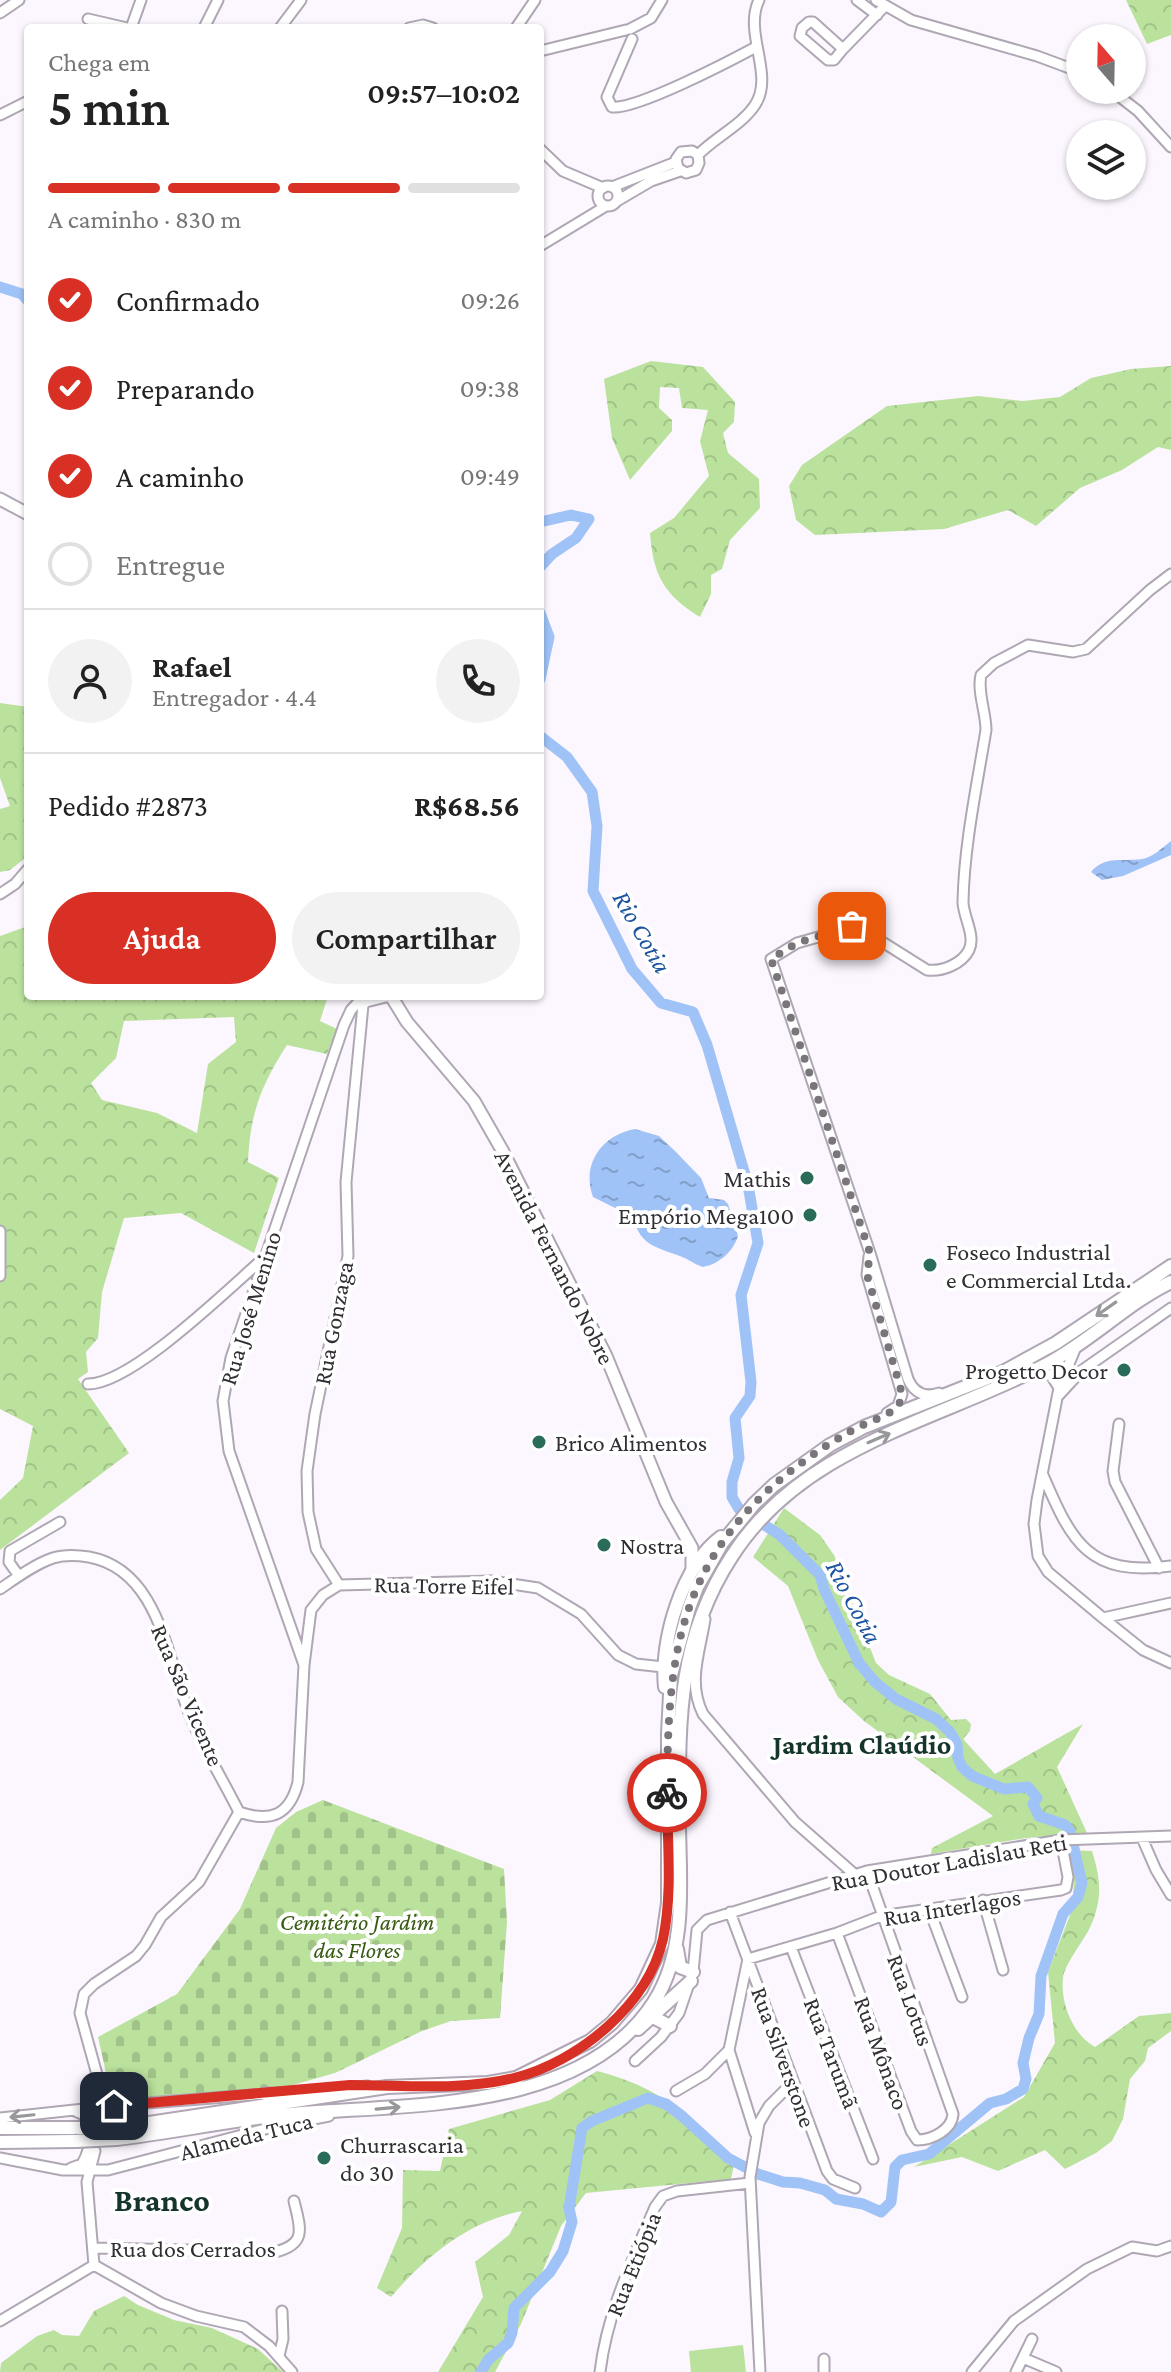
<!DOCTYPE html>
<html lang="pt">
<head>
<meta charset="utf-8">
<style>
	body { margin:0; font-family:"Crimson Pro",serif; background:#f2f2f2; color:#222; height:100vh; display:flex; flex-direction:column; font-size:30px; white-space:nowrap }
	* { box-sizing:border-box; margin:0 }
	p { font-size:26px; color:#767676 }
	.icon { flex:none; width:44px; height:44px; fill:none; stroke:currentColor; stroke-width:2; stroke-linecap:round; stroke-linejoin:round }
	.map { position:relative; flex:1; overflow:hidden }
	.drawer { position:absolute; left:24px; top:24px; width:520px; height:976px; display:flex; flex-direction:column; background:#fff; border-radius:8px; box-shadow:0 2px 6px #0004 }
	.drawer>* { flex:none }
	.needle { width:52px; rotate:340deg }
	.buttons { position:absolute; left:1066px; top:24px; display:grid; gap:16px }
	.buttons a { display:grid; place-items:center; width:80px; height:80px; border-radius:50%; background:#fff; box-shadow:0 2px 6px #0004; font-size:40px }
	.pin { position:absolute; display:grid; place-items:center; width:68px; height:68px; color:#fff; margin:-34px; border-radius:16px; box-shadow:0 4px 12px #0006 }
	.courier { position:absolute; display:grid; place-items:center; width:80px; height:80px; margin:-40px; border:6px solid #d93025; border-radius:50%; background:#fff; color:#222; box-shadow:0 2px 10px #0007 }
	.overview em { font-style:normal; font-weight:600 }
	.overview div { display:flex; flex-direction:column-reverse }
	.overview { display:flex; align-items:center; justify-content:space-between; height:136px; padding:0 24px }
	h1 { font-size:52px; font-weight:600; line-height:60px }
	.bar { display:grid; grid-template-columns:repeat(4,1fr); gap:12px 8px; align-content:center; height:96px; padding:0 24px }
	.bar i { height:10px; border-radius:6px; background:#e0e0e0 }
	.bar .on { background:#d93025 }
	.bar p { grid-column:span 4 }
	.line { display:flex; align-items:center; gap:20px; padding:0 24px; border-top:2px solid #e0e0e0 }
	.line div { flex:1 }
	.round { display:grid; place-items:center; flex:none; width:84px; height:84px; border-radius:42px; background:#f2f2f2 }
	ol { padding:0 24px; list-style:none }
	li { display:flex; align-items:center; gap:24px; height:88px }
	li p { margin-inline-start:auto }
	li .icon { padding:8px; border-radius:50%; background:#d93025; color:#fff; stroke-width:4 }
	li:last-child { color:#767676 }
	li i { width:44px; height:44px; border:4px solid #e0e0e0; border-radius:50% }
	.cta { display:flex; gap:16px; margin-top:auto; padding:16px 24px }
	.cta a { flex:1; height:92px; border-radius:48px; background:#d93025; color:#fff; font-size:32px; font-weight:600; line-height:92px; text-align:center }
	.cta a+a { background:#f2f2f2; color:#222 }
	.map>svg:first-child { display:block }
</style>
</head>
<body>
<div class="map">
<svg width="1171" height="2372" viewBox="0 0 1171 2372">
	<defs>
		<pattern id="forest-crowns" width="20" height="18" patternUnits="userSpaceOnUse" patternTransform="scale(2)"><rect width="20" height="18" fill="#bbe29d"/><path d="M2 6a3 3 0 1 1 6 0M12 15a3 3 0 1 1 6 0" fill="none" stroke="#a1c288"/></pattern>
		<pattern id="cemetery-stones" width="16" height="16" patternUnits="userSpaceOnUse" patternTransform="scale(2)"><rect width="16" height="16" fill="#bbe29d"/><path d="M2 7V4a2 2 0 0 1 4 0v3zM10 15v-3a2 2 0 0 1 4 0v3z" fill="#a1c288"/></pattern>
		<pattern id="water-ripples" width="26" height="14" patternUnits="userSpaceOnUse" patternTransform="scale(2)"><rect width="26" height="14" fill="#9fc3f7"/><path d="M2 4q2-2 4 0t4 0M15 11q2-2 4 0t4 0" fill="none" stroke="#829fc9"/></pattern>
	</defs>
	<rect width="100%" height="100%" fill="#fcf6ff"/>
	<path fill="url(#forest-crowns)" fill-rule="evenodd" d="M 1126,0 L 1171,0 L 1171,35 L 1147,44 Z
		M 651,361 L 703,367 L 735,402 L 734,422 L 723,433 L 728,453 L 759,479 L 760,508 L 730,540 L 722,569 L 711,575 L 711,594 L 700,617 C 664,595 653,575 650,533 L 674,518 L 709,476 L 700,441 L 708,410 L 682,408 L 679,388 L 660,387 L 659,408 L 672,420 L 672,431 L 630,480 L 612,438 L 604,379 Z
		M 1171,366 L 1171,450 L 1158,447 L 1122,470 L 1080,488 L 1036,526 L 1008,510 L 944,529 L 815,535 L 796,520 L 789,486 L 802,465 L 887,406 L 978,396 L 1023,401 L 1060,397 L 1091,378 L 1131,369 Z
		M 0,703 L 28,707 L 28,856 L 10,870 L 0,872 L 0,809 L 10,806 L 0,778 Z
		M 28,926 L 28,996 L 328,996 L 320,1021 L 337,1029 L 327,1054 L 287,1045 C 261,1085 250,1114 248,1162 L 279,1178 L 254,1253 L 181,1213 L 124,1218 L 102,1292 L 98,1338 L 86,1352 L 88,1372 L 78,1379 L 129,1453 L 0,1550 L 0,1500 L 23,1478 L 33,1426 L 0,1409 L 0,936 ZM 234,1017 L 236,1042 L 208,1064 L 197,1133 L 157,1113 L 102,1100 L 91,1083 L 116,1058 L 124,1021 Z
		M 784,1508 L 820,1535 L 834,1555 L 876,1663 L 889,1675 L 930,1694 L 951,1720 L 966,1719 L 971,1724 L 970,1731 L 963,1739 L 995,1774 L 1083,1724 L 1057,1767 L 1087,1833 L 1026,1838 L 931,1854 L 932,1848 L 993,1816 L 864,1721 L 838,1697 L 818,1660 L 788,1586 L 753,1557 Z
		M 1070,1850 L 1092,1851 C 1100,1877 1103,1896 1092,1923 C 1086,1939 1065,1962 1063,1978 C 1060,2003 1073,2035 1095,2047 L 1139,2016 L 1171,2013 L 1171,2031 L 1148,2048 L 1145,2061 L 1130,2079 L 1123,2119 L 1112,2141 L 1096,2153 L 1065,2169 L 1045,2150 L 998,2171 L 962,2157 L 914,2167 L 1024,2097 L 1055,2043 L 1048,1972 L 1072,1910 L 1074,1881 Z
		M 597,2071 C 658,2086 695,2117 734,2165 L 731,2179 L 586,2193 L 561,2226 L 521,2324 L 495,2372 L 438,2372 L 483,2297 L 475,2262 L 509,2235 L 522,2211 C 469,2221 426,2256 391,2297 L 377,2288 L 402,2228 L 403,2170 L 440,2171 L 449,2129 L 550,2100 Z
		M 124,2296 L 138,2305 L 174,2320 L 212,2328 L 258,2349 L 283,2372 L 0,2372 L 1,2363 L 37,2336 L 54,2330 L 62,2335 L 79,2336 L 94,2311 Z"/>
	<path fill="url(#cemetery-stones)" d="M 323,1800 L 504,1869 L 507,1922 L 500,2018 L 451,2021 L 422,2031 L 335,2073 L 272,2091 L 123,2102 L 106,2073 L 98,2037 L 177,1994 L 240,1909 L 276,1828 L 296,1812 Z"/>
	<path fill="#bbe29d" d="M 743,2345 L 746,2372 L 691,2372 L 689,2351 Z"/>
	<path fill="url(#water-ripples)" d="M 1171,841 L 1171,855 L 1123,876 L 1102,880 L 1091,872 C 1105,855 1123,862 1142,859 C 1152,858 1163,847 1171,841 Z
		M 635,1129 L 659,1136 L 676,1152 L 701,1178 L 709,1198 L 724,1200 L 728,1204 L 738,1236 C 733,1252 719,1264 703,1267 C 694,1264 688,1259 680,1256 C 649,1245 637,1243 631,1207 L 615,1208 L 593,1197 C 581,1164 602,1135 635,1129 Z"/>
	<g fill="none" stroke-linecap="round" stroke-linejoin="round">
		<path stroke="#9fc3f7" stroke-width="11" d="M 0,287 L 22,294 L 28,301
			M 540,522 L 571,515 L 589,519 L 576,538 L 552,554 L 540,567
			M 540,613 L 549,637 L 540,679
			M 481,2372 L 488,2360 L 508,2343 L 512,2333 L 514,2308 L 550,2272 L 563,2251 L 572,2222 L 569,2208 L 582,2128 L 592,2121 L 648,2098 L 666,2104 L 682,2116 L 728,2158 L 758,2174 L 783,2182 L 800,2183 L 825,2190 L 836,2199 L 863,2204 L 881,2212 L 891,2202 L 895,2167 L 902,2160 L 929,2154 L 990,2103 L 1006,2099 L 1023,2089 L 1026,2079 L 1023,2063 L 1029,2038 L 1039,2014 L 1041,1976 L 1063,1914 L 1078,1897 L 1082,1883 L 1070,1831 L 1065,1825 L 1039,1816 L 1033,1804 L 1037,1798 L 1028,1787 L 1004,1789 L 972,1776 L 962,1767 L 958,1758 L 957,1744 L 950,1732 L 936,1719 L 896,1699 L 875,1682 L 859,1663 L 824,1589 L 820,1575 L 780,1535 L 739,1509 L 732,1497 L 732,1482 L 739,1458 L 735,1418 L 750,1396 L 751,1382 L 741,1295 L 758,1243 L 748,1185 L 707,1045 L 693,1012 L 661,1003 L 632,969 L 593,891 L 597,826 L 592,792 L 567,757 L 540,736"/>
		<g stroke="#afa7b4" stroke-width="13">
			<path id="minor" d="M 857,0 L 877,15
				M 876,0 L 911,20 L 1037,56 L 1080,72
				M 0,13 L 19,0
				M 88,19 L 127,28
				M 809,22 L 813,22 L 843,49 L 834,60 L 828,60 L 800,36 L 802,28 Z
				M 131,28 L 141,0
				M 204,28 L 218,0
				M 280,28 L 301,0
				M 409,28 L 423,25 L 433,28
				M 516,28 L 535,0
				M 630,29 L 651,18 L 662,0
				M 632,39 L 607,97 L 612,107 C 636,110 730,61 756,47
				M 843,49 L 884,7
				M 540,51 L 626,30
				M 1111,90 L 1138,111 L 1171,147
				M 0,115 L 28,101
				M 540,149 L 563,171 L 603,188
				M 698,155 L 692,151 L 681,152 L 676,159 L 678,168 L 686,173 L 696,170 L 699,163 L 698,155 C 715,137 741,126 755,105 C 775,75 743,33 759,0
				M598 196a10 10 0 1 1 20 0a10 10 0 1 1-20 0Z
				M 612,187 L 676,162
				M 617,201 L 651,181 L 680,171
				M 540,246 L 606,206
				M 0,894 L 15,884 L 28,869
				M 366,1002 L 390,996
				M 0,1231 L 0,1276
				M 869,1256 L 867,1275 L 902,1394 L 898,1406 L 887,1413
				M 1076,1347 L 1059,1388 L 1037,1500 L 1034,1524 L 1038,1556 L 1048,1572 L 1103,1618 L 1143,1650 L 1171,1663
				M 1032,1373 L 1051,1375 L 1059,1388
				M 88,1384 C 132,1384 228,1289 264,1258
				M 939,1393 C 925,1398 914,1393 908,1379 L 870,1253 L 771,959 L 797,943 L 857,926 L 927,970 C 942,972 962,964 969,950 C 976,936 963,916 963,902 C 964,846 977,785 986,730 C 986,712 977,692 981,675 L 994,663 L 1028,645 L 1073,652 L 1086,649 L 1150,590 L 1171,574
				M 1059,1395 L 1081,1371 L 1171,1308
				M 1119,1424 L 1113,1471 L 1115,1482 L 1159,1568
				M 1043,1475 C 1072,1543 1089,1577 1171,1566
				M 19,1576 L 9,1562 L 10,1551 L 60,1522
				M 0,1589 C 16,1578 35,1564 53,1558 C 66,1554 77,1555 89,1557 C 155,1569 166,1649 185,1702 C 198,1740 221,1776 239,1812 C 271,1823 290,1815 298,1782 L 304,1665 L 311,1610 L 323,1595 L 339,1585 L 492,1581 L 538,1588 L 581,1614 L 618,1655 L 636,1664 L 663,1667
				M 1103,1618 L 1171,1603
				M 705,1619 C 700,1652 687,1682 703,1714 L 795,1822 L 853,1873
				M 304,1665 L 229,1451 L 223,1401 L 231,1358 L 344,1025 L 351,1010 L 363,997 L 366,1002 L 363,1005 L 346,1182 L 348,1256 L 315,1414 L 307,1471 L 308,1512 L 316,1549 L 339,1585
				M 1142,1838 L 1156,1870 L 1171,1895
				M 983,1900 L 1003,1970
				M 929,1909 L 962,1997
				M 730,1912 L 827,2171 L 833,2179 L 855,2188
				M 837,1933 L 911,2131 L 917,2140 C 932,2140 952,2130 953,2114 L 867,1871
				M 791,1947 L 873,2159
				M 748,1959 L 837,1933 L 881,1916 L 1061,1890 L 1066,1888 L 1068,1877 L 1061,1840
				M 748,1959 L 729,2050 L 755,2133
				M 635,2061 L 661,2037 L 679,2013 L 693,1972 L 697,1930 L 707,1920 L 867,1871 L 1061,1840 L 1171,1836
				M 676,2091 L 705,2074 L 729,2050
				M 0,2118 L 121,2105 L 368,2086
				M 99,2123 L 101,2089 L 80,2013 L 84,1994 L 94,1984 L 136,1956 L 145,1945 L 161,1917 L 199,1882 L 239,1812
				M 0,2158 L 63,2170 L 108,2170 L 273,2127 L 329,2116
				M 71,2168 L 82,2164 C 90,2150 98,2117 77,2112
				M 94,2248 L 275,2252 C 308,2244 300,2227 294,2201
				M 94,2265 L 161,2303 L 196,2316 L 244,2327 L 269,2346 L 292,2372
				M 94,2265 L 87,2182 L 95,2151
				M 0,2321 L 94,2265
				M 279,2356 L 283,2339 L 282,2311
				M 1023,2358 L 1056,2372
				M 824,2359 L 824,2372
				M 600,2372 C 607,2313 632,2261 655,2207 L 663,2196 L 677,2191 L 750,2183
				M 760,2372 L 750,2177 L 759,2123 L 769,2106 L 793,2082
				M 972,2372 L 1014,2321 L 1087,2269 L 1132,2247 L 1157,2251 L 1171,2246
				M 1016,2372 L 1032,2339"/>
		</g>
		<g stroke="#afa7b4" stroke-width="15">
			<path id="major" d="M 0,499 L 28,514
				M 391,996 L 407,1022 L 474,1101 L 502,1150 L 606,1356 L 666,1502 L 692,1548 L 692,1570"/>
		</g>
		<g stroke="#afa7b4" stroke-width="16">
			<path id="highway" d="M 665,1687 C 660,1641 682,1566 721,1537
				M 677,1949 L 680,1967 L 693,1972
				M 653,2017 L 670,2026
				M 638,2029 L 691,1981
				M 265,2094 L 287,2097
				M 0,2128 L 78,2128
				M 116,2128 L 387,2087 L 488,2083 L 516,2078 L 590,2041 L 612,2023 L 641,1989 L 662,1944 L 668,1903 L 668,1734 L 671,1675 L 689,1608 L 697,1587 L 722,1543 L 754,1504 L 774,1485 L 830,1445 L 864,1427 L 1003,1372 L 1056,1343 L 1171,1266
				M 116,2139 C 178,2132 239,2118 302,2113 C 414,2104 584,2111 654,2002 C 687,1950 680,1885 679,1827 C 679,1727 675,1643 732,1556 C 803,1445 938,1421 1047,1364 C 1091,1341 1127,1303 1171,1282
				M 0,2142 L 76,2141"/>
		</g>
		<use href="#minor" stroke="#fff" stroke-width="9"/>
		<use href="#major" stroke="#fff" stroke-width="11"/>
		<use href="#highway" stroke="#fff" stroke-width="12"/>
		<g stroke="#afa7b4" stroke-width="16" stroke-linecap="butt">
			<path id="highway-bridge" d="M 78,2128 L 116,2128
				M 76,2141 L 116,2139"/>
		</g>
		<use href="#highway-bridge" stroke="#fff" stroke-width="12"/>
	</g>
	<defs><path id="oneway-shaft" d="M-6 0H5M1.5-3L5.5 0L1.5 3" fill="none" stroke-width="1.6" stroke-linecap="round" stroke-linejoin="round" transform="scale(2)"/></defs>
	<g stroke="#98979a">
		<use href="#oneway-shaft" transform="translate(1106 1309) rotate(145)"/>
		<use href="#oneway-shaft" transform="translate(879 1438) rotate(-23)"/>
		<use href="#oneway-shaft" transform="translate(388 2108) rotate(-5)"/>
		<use href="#oneway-shaft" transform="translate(22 2116) rotate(174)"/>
	</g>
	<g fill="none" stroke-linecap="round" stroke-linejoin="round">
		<path stroke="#79757b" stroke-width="8" stroke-dasharray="0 14.4" d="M 667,1793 C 668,1681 672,1589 754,1504 C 782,1475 817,1450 851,1431 C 865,1423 883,1418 895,1409 C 902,1403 902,1395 900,1386 L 867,1275 L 870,1253 L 771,959 L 797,943 L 852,926"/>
		<path stroke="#d93025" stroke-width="10" d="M 114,2106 L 350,2085 C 403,2085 462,2091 514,2078 C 578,2062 648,2005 663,1939 C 673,1892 667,1840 667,1793"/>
	</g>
	<g fill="#2a6b5a" stroke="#fff" stroke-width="3">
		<circle cx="807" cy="1178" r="8"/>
		<circle cx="810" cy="1215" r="8"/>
		<circle cx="930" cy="1265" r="8"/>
		<circle cx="1124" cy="1370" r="8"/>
		<circle cx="539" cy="1442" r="8"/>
		<circle cx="604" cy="1545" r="8"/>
		<circle cx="324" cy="2158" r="8"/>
	</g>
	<g text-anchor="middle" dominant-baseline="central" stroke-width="8" stroke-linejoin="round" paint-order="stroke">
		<g font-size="24" fill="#322f34" stroke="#fff" text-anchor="start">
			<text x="791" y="1178" text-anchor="end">Mathis</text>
			<text x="794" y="1215" text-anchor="end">Empório Mega100</text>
			<text x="946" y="1251">Foseco Industrial<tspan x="946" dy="28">e Commercial Ltda.</tspan></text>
			<text x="1108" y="1370" text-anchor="end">Progetto Decor</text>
			<text x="555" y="1442">Brico Alimentos</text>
			<text x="620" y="1545">Nostra</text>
			<text x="340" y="2144">Churrascaria<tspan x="340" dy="28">do 30</tspan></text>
		</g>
		<g font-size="24" fill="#322f34" stroke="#fff">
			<text transform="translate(555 1257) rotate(63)">Avenida Fernando Nobre</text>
			<text transform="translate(250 1308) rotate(-73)">Rua José Menino</text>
			<text transform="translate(333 1323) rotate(-79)">Rua Gonzaga</text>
			<text transform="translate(444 1585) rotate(1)">Rua Torre Eifel</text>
			<text transform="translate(188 1695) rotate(67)">Rua São Vicente</text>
			<text transform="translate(949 1862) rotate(-10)">Rua Doutor Ladislau Reti</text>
			<text transform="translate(952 1907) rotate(-9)">Rua Interlagos</text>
			<text transform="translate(911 2000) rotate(70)">Rua Lotus</text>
			<text transform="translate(832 2053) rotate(69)">Rua Tarumã</text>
			<text transform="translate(882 2053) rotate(70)">Rua Mônaco</text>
			<text transform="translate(784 2057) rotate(70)">Rua Silverstone</text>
			<text transform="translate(246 2136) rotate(-14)">Alameda Tuca</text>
			<text x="193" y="2248">Rua dos Cerrados</text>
			<text transform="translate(633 2264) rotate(-68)">Rua Etiópia</text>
		</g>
		<g font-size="24" font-style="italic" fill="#375a11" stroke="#fff">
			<text x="357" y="1921">Cemitério Jardim<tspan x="357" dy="28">das Flores</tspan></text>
		</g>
		<g font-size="26" font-style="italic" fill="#1d549f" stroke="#fff">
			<text transform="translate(642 932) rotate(60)">Rio Cotia</text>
			<text transform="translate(854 1602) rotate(62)">Rio Cotia</text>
		</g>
		<g font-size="28" font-weight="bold" fill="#15342b" stroke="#fff">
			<text x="862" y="1744">Jardim Claúdio</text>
		</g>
		<g font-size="32" font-weight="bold" fill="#15342b" stroke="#fff">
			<text x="162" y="2200">Branco</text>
		</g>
	</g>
</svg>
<div class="buttons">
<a><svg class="needle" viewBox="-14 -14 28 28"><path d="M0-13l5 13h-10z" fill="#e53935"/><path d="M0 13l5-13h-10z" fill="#767676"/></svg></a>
<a><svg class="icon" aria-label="layers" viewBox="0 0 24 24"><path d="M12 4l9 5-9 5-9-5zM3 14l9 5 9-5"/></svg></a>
</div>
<div class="pin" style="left:852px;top:926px;background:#ea580c"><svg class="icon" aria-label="bag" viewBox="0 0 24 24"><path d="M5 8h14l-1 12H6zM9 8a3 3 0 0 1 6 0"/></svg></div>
<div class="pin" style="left:114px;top:2106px;background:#1f2937"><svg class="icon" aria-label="home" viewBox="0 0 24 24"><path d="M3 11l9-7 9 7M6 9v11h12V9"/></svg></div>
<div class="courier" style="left:667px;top:1793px"><svg class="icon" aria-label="bike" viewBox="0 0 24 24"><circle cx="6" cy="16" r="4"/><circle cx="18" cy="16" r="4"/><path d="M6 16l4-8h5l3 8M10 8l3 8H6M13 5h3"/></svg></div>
<section class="drawer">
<div class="overview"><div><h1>5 min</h1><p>Chega em</p></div><em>09:57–10:02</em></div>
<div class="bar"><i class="on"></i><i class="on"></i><i class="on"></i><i></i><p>A caminho · 830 m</p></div>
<ol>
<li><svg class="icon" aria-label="check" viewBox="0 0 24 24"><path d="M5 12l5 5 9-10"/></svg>Confirmado<p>09:26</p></li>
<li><svg class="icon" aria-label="check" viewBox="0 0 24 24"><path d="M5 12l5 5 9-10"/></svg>Preparando<p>09:38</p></li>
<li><svg class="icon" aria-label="check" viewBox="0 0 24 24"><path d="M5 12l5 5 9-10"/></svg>A caminho<p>09:49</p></li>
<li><i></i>Entregue</li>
</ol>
<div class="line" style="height:144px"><a class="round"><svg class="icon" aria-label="person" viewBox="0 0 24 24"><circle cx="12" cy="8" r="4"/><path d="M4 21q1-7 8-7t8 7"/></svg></a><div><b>Rafael</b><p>Entregador · 4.4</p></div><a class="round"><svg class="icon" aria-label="phone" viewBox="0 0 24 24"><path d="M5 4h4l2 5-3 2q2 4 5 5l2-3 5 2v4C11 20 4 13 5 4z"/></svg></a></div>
<div class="line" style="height:104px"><div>Pedido #2873</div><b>R$68.56</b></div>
<div class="cta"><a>Ajuda</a><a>Compartilhar</a></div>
</section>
</div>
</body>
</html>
